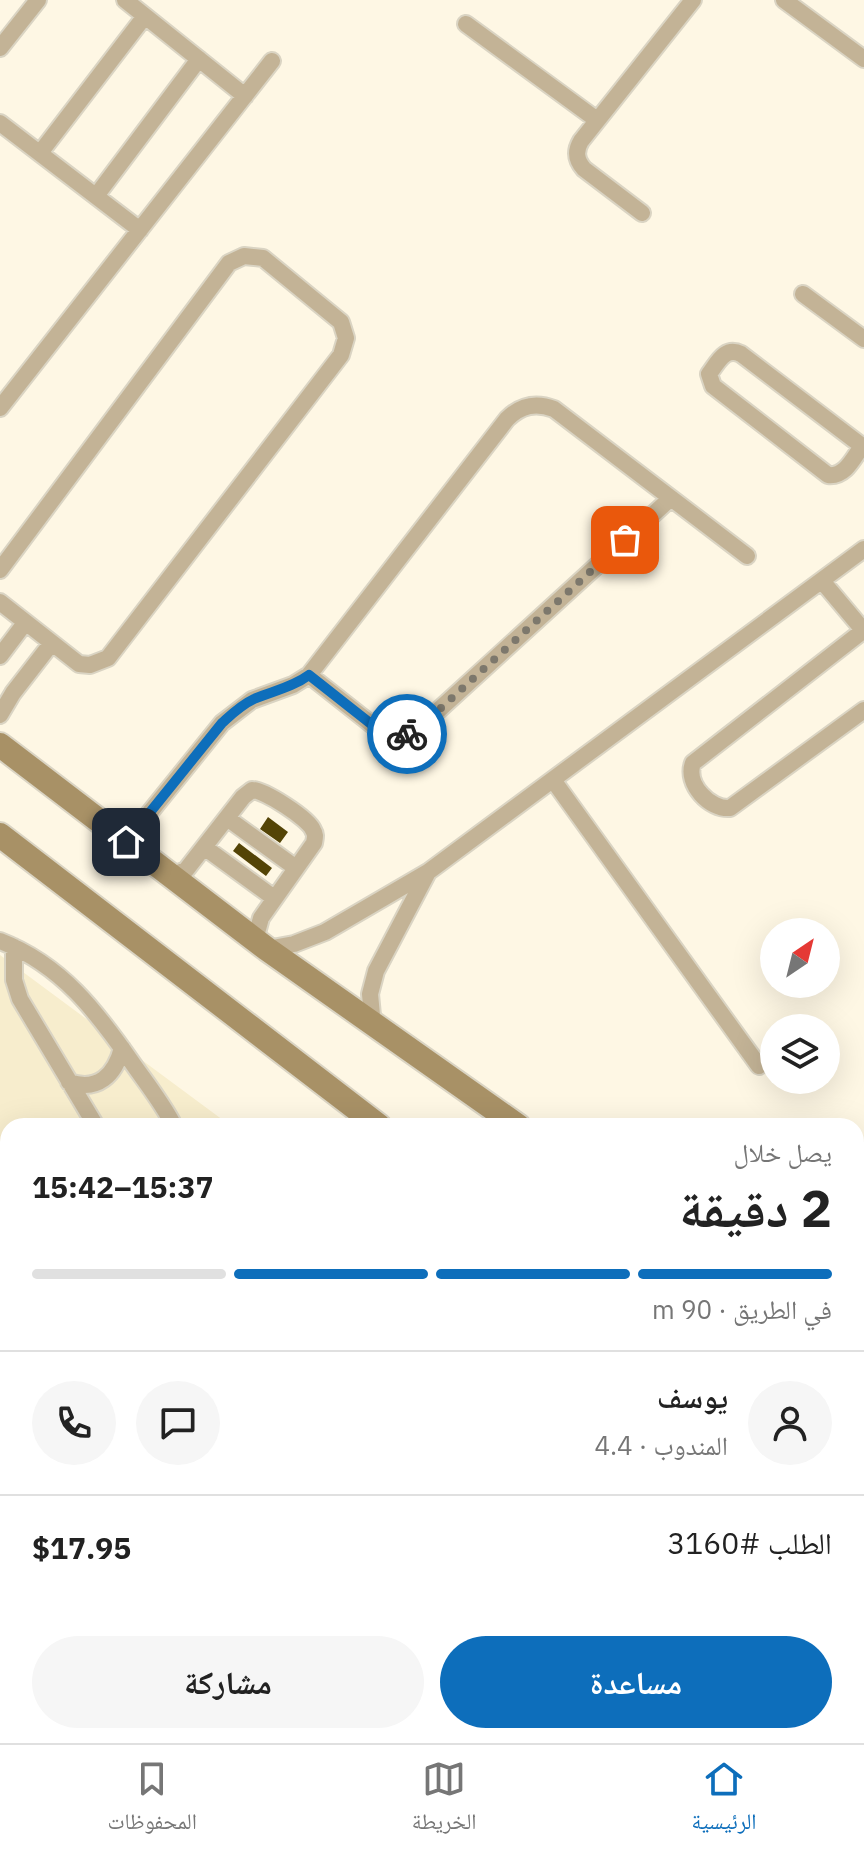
<!DOCTYPE html>
<html lang="ar">
<head>
<meta charset="utf-8">
<style>
	body { margin:0; font-family:"IBM Plex Sans","Noto Naskh Arabic",sans-serif; background:#f6f6f6; color:#222; direction:rtl; height:100vh; display:flex; flex-direction:column; font-size:30px; white-space:nowrap }
	* { box-sizing:border-box; margin:0 }
	p { font-size:26px; color:#767676 }
	.icon { flex:none; width:44px; height:44px; fill:none; stroke:currentColor; stroke-width:2; stroke-linecap:round; stroke-linejoin:round }
	.map { position:relative; flex:1; overflow:hidden; direction:ltr }
	.drawer { position:absolute; left:0px; top:1118px; width:864px; height:626px; display:flex; flex-direction:column; background:#fff; border-radius:24px 24px 0 0; box-shadow:0 8px 32px #0002; direction:rtl }
	.drawer>* { flex:none }
	.needle { width:52px; rotate:35deg }
	.controls { position:absolute; left:760px; top:918px; display:grid; gap:16px }
	.controls a { display:grid; place-items:center; width:80px; height:80px; border-radius:50%; background:#fff; box-shadow:0 8px 32px #0002; font-size:40px }
	.pin { position:absolute; display:grid; place-items:center; width:68px; height:68px; color:#fff; margin:-34px; border-radius:16px; box-shadow:0 4px 12px #0006 }
	.courier { position:absolute; display:grid; place-items:center; width:80px; height:80px; margin:-40px; border:6px solid #0d6ebb; border-radius:50%; background:#fff; color:#222; box-shadow:0 2px 10px #0007 }
	.headline em { font-style:normal; font-weight:700 }
	.headline div { display:flex; flex-direction:column-reverse }
	.headline { display:flex; align-items:center; justify-content:space-between; height:136px; padding:0 32px }
	h1 { font-size:52px; font-weight:700; line-height:60px }
	.bar { display:grid; grid-template-columns:repeat(4,1fr); gap:12px 8px; align-content:center; height:96px; padding:0 32px }
	.bar i { height:10px; border-radius:6px; background:#e0e0e0 }
	.bar .selected { background:#0d6ebb }
	.bar p { grid-column:span 4 }
	.line { display:flex; align-items:center; gap:20px; padding:0 32px; border-top:2px solid #e0e0e0 }
	.line div { flex:1 }
	.round { display:grid; place-items:center; flex:none; width:84px; height:84px; border-radius:42px; background:#f6f6f6 }
	.action { display:flex; gap:16px; margin-top:auto; padding:16px 32px }
	.action a { flex:1; height:92px; border-radius:48px; background:#0d6ebb; color:#fff; font-size:32px; font-weight:700; line-height:92px; text-align:center }
	.action a+a { background:#f6f6f6; color:#222 }
	.dock { display:flex; justify-content:space-around; align-items:center; height:112px; border-top:2px solid #e0e0e0; background:#fff; font-size:22px; color:#767676 }
	.dock a { display:grid; justify-items:center; gap:4px }
	.dock .selected { color:#0d6ebb }
	.map>svg:first-child { display:block }
</style>
</head>
<body>
<div class="map">
<svg width="864" height="1743" viewBox="0 0 864 1743">
	<rect width="100%" height="100%" fill="#fef7e4"/>
	<path fill="#f7edcd" d="M 0,955 L 231,1126 L 8,1126 L 8,1736 L 369,1736 L 369,1743 L 0,1743 Z"/>
	<path fill="#544406" d="M 268,817 L 288,832 L 280,843 L 260,829 Z
		M 239,843 L 272,868 L 266,876 L 233,851 Z
		M 532,1736 L 599,1736 L 599,1743 L 532,1743 Z"/>
	<g fill="none" stroke-linecap="round" stroke-linejoin="round">
		<g stroke="#dad4c3" stroke-width="20">
			<path id="lane" d="M 125,0 L 245,96
				M 784,0 L 864,59
				M 466,24 L 597,120
				M 0,48 L 38,0
				M 0,123 L 140,230
				M 40,153 L 145,16
				M 96,196 L 199,59
				M 642,213 L 584,169 C 576,160 575,151 581,141 L 693,0
				M 803,294 L 864,339
				M 0,408 L 272,61
				M 862,446 C 853,459 845,477 828,475 L 713,386 L 709,374 C 718,362 725,346 741,354 L 862,446 L 864,448
				M 0,570 L 229,263 L 244,256 L 263,258 L 341,322 L 346,338 L 341,355 L 108,658 L 90,665 L 79,664 L 0,602
				M 822,581 L 864,631
				M 864,630 L 693,763 C 685,784 710,810 730,808 L 864,710
				M 0,656 L 25,623
				M 309,675 L 380,731 C 395,736 405,735 419,728 L 671,498
				M 0,715 L 13,693 L 51,644
				M 553,780 L 759,1066
				M 227,818 L 296,868
				M 126,842 L 222,723 L 252,700 L 293,685 L 309,675 L 507,419 C 521,405 536,402 554,409 L 747,556
				M 204,847 L 274,898
				M 171,876 L 186,870 L 243,797 L 252,790 C 264,790 308,818 313,830 C 316,835 315,837 314,843 L 261,918 L 255,940
				M 0,941 C 62,965 97,1012 133,1064 C 147,1084 163,1104 174,1126
				M 14,947 L 14,980 L 20,999 L 96,1126
				M 267,949 L 294,944 L 325,932 L 428,872 L 864,549
				M 373,1026 L 370,994 L 376,971 L 427,874
				M 69,1082 C 98,1092 115,1075 122,1048
				M 0,1398 L 8,1395
				M 4,1467 L 8,1483
				M 0,1544 L 8,1533
				M 856,1668 L 864,1663
				M 636,1736 L 636,1743
				M 444,1743 L 444,1736"/>
		</g>
		<g stroke="#dad4c3" stroke-width="28">
			<path id="secondary" d="M 0,745 L 267,949 L 518,1126
				M 0,835 L 379,1126
				M 856,1158 L 864,1155
				M 856,1237 L 864,1232
				M 856,1683 L 864,1691
				M 787,1736 L 787,1743"/>
		</g>
		<use href="#lane" stroke="#c3b396" stroke-width="16"/>
		<use href="#secondary" stroke="#a89166" stroke-width="24"/>
	</g>
	<g fill="none" stroke-linecap="round" stroke-linejoin="round">
		<path stroke="#7d786c" stroke-width="8" stroke-dasharray="0 14.4" d="M 407,734 L 419,728 L 625,540"/>
		<path stroke="#0d6ebb" stroke-width="10" d="M 126,842 L 222,723 C 232,714 241,705 254,699 C 273,691 293,687 309,675 L 380,731 L 390,735 L 407,734"/>
	</g>
</svg>
<div class="controls">
<a><svg class="needle" viewBox="-14 -14 28 28"><path d="M0-13l5 13h-10z" fill="#e53935"/><path d="M0 13l5-13h-10z" fill="#767676"/></svg></a>
<a><svg class="icon" aria-label="layers" viewBox="0 0 24 24"><path d="M12 4l9 5-9 5-9-5zM3 14l9 5 9-5"/></svg></a>
</div>
<div class="pin" style="left:625px;top:540px;background:#ea580c"><svg class="icon" aria-label="bag" viewBox="0 0 24 24"><path d="M5 8h14l-1 12H6zM9 8a3 3 0 0 1 6 0"/></svg></div>
<div class="pin" style="left:126px;top:842px;background:#1f2937"><svg class="icon" aria-label="home" viewBox="0 0 24 24"><path d="M3 11l9-7 9 7M6 9v11h12V9"/></svg></div>
<div class="courier" style="left:407px;top:734px"><svg class="icon" aria-label="bike" viewBox="0 0 24 24"><circle cx="6" cy="16" r="4"/><circle cx="18" cy="16" r="4"/><path d="M6 16l4-8h5l3 8M10 8l3 8H6M13 5h3"/></svg></div>
<section class="drawer">
<div class="headline"><div><h1>2 دقيقة</h1><p>يصل خلال</p></div><em>15:37–15:42</em></div>
<div class="bar"><i class="selected"></i><i class="selected"></i><i class="selected"></i><i></i><p>في الطريق · 90 m</p></div>
<div class="line" style="height:144px"><a class="round"><svg class="icon" aria-label="person" viewBox="0 0 24 24"><circle cx="12" cy="8" r="4"/><path d="M4 21q1-7 8-7t8 7"/></svg></a><div><b>يوسف</b><p>المندوب · 4.4</p></div><a class="round"><svg class="icon" aria-label="chat" viewBox="0 0 24 24"><path d="M4 5h16v11H9l-5 4z"/></svg></a><a class="round"><svg class="icon" aria-label="phone" viewBox="0 0 24 24"><path d="M5 4h4l2 5-3 2q2 4 5 5l2-3 5 2v4C11 20 4 13 5 4z"/></svg></a></div>
<div class="line" style="height:104px"><div>الطلب #3160</div><b>$17.95</b></div>
<div class="action"><a>مساعدة</a><a>مشاركة</a></div>
</section>
</div>
<nav class="dock">
<a class="selected"><svg class="icon" aria-label="home" viewBox="0 0 24 24"><path d="M3 11l9-7 9 7M6 9v11h12V9"/></svg>الرئيسية</a>
<a><svg class="icon" aria-label="map" viewBox="0 0 24 24"><path d="M3 6l6-2 6 2 6-2v14l-6 2-6-2-6 2zM9 4v14M15 6v14"/></svg>الخريطة</a>
<a><svg class="icon" aria-label="saved" viewBox="0 0 24 24"><path d="M7 4h10v16l-5-4-5 4z"/></svg>المحفوظات</a>
</nav>
</body>
</html>
